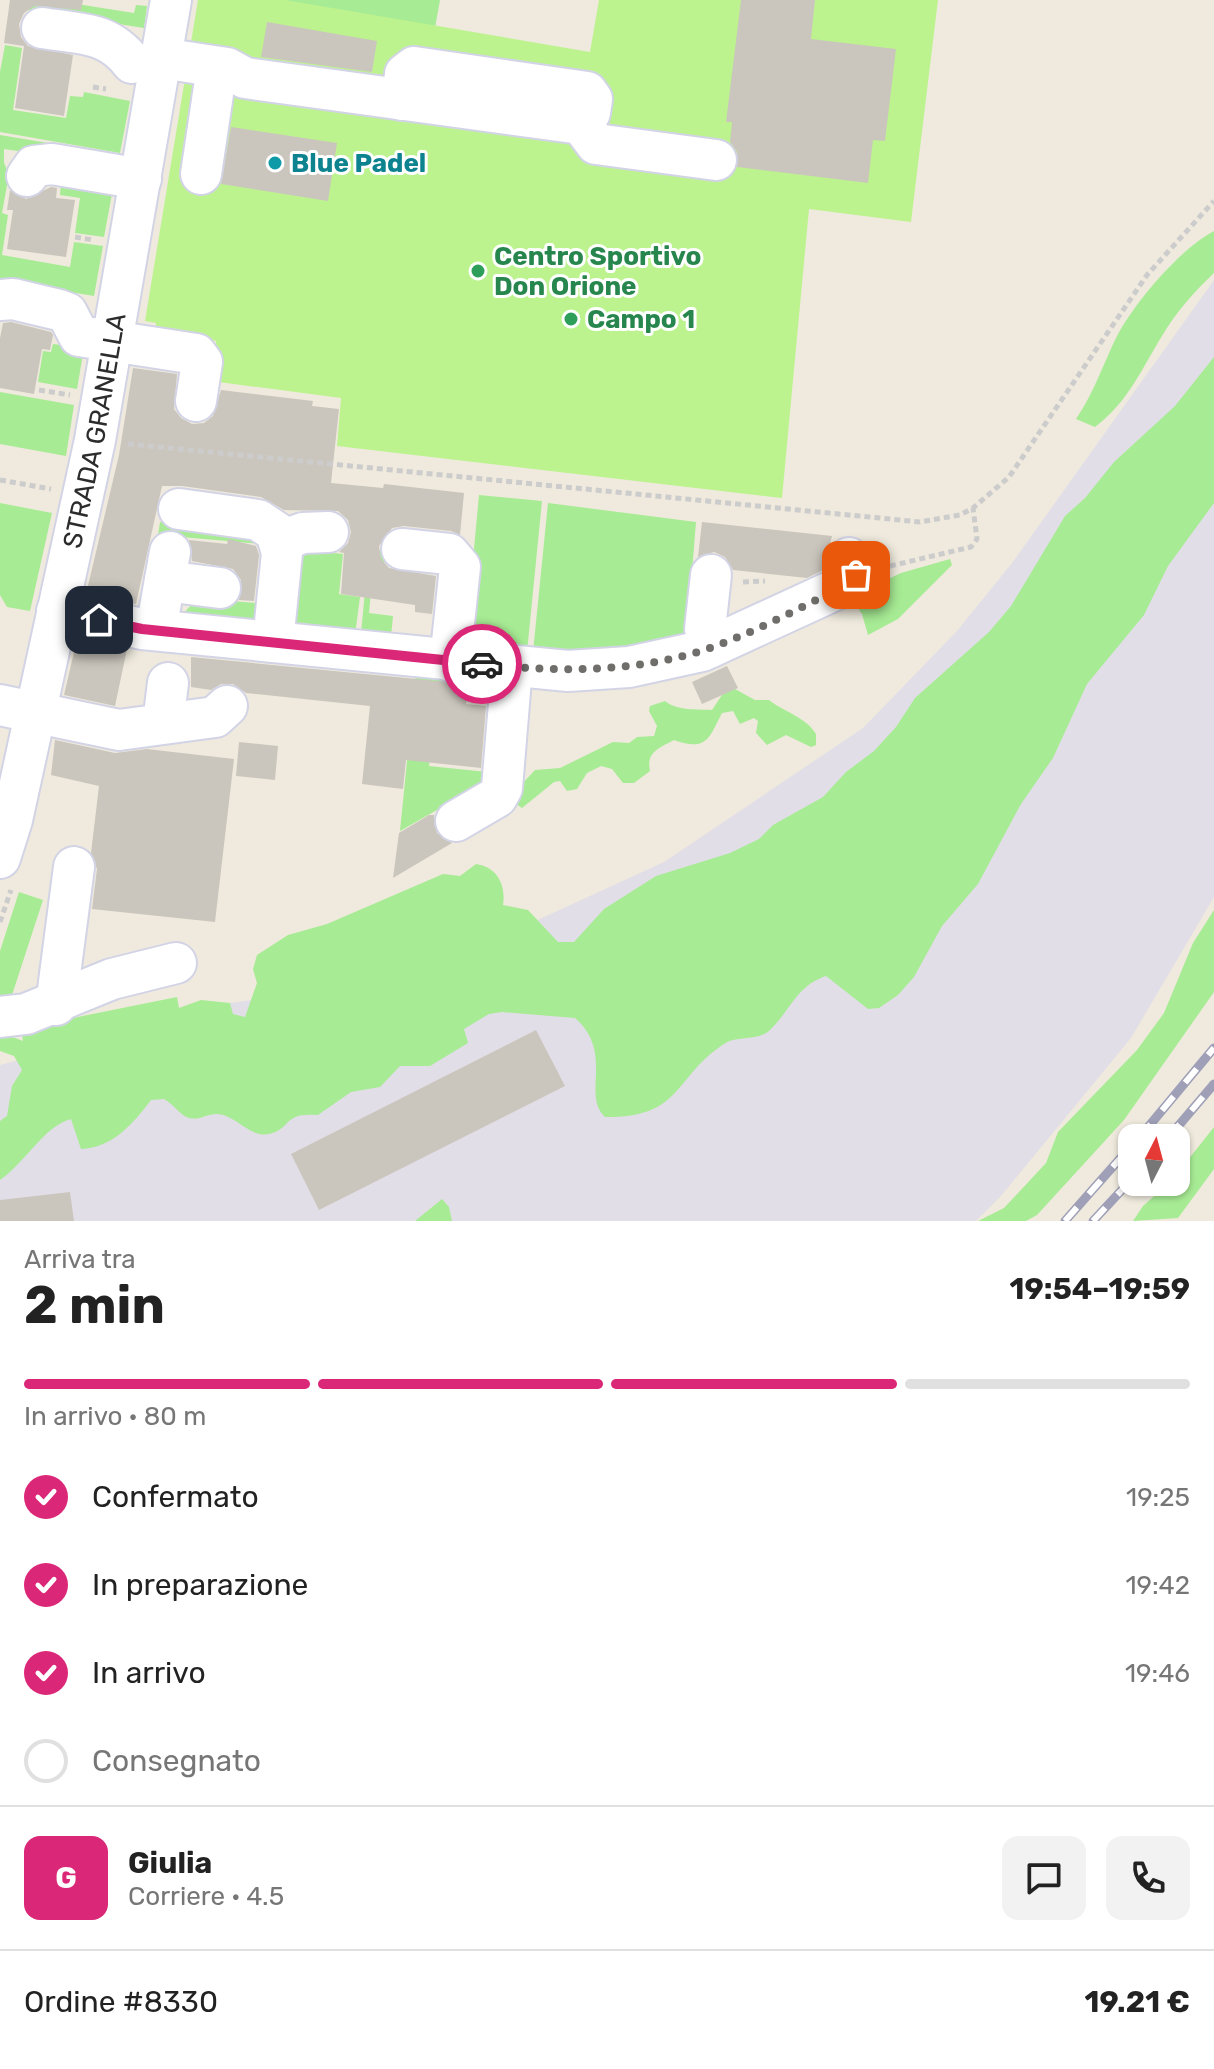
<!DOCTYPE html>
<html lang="it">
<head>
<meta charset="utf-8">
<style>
	body { margin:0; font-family:Rubik,sans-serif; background:#f2f2f2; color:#222; height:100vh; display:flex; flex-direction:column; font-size:30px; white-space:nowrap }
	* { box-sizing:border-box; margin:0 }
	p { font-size:26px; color:#767676 }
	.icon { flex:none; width:44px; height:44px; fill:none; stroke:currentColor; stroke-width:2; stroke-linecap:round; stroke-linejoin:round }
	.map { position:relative; height:1221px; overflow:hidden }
	.panel { display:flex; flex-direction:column; background:#fff; flex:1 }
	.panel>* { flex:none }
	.needle { width:52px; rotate:6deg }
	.fabs { position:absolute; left:1118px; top:1124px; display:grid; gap:16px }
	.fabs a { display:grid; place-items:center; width:72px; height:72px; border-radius:16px; background:#fff; box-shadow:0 2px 6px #0004; font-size:40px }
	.pin { position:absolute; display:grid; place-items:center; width:68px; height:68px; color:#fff; margin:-34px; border-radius:16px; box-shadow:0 4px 12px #0006 }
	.courier { position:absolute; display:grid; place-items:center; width:80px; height:80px; margin:-40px; border:6px solid #db2777; border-radius:50%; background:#fff; color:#222; box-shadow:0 2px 10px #0007 }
	.summary em { font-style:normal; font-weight:700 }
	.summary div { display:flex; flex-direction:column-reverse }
	.summary { display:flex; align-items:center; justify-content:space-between; height:136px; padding:0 24px }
	h1 { font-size:52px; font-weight:700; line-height:60px }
	.bar { display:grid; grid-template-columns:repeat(4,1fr); gap:12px 8px; align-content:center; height:96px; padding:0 24px }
	.bar i { height:10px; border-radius:6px; background:#e0e0e0 }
	.bar .on { background:#db2777 }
	.bar p { grid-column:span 4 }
	.line { display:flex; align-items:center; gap:20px; padding:0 24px; border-top:2px solid #e0e0e0 }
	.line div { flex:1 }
	.round { display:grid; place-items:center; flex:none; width:84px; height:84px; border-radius:16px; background:#f2f2f2 }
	ol { padding:0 24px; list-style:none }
	li { display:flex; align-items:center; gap:24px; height:88px }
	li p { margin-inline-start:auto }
	li .icon { padding:8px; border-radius:50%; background:#db2777; color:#fff; stroke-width:4 }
	li:last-child { color:#767676 }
	li i { width:44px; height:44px; border:4px solid #e0e0e0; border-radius:50% }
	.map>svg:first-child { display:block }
</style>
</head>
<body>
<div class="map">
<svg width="1214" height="1221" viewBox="0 0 1214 1221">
	<rect width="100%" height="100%" fill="#efeadd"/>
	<path fill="#e2dee7" d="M 1214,280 L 1214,897 L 1131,1038 L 1001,1196 L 976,1221 L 0,1221 L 0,1065 L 230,1003 L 411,978 L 664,862 L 863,728 L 957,631 L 1012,563 Z"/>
	<path fill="#a7eb94" d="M 12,0 L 58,1 L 134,13 L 136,5 L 147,6 L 144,28 L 10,7 Z
		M 202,0 L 440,0 L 435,28 L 355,16 L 343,10 Z
		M 5,45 L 22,48 L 13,110 L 66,118 L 70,96 L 83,97 L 84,92 L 130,101 L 120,153 L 0,132 L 0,72 Z
		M 0,135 L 120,155 L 118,165 L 4,149 L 4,163 L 9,174 L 2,213 L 8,215 L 2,255 L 70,267 L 74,242 L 103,246 L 94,296 L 0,280 Z
		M 61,183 L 114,183 L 104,237 L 75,233 L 80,198 L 60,195 Z
		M 1214,231 L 1214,273 C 1194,292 1176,312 1162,336 C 1141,370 1128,402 1095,427 L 1076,419 C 1094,393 1103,364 1117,336 C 1135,302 1181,248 1214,231 Z
		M 53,344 L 84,348 L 77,389 L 38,382 L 43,351 L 51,352 Z
		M 1214,357 L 1214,503 L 1168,566 L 1144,615 L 1087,684 L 1053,758 L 1021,804 L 978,884 L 942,926 L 914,977 L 898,995 L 879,1008 L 868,1009 L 826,976 C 796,986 791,1010 770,1030 C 757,1042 737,1035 724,1044 C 673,1077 683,1118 605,1117 C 581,1095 615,1053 575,1018 L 502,1012 L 489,1014 L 464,1029 L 468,1043 L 430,1066 L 400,1066 L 380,1087 L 351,1092 L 318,1115 C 282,1112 293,1128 269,1134 C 250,1138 237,1116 218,1114 C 206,1113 196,1124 183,1115 C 176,1110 173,1104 164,1099 L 151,1100 C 133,1124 112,1148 81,1149 L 71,1119 C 44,1126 26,1162 0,1180 L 0,1121 L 7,1116 L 12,1086 L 22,1070 L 14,1056 L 0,1051 L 0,1032 L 23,1041 L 22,1033 L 43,1024 L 177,997 L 179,1008 L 201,1000 L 230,1003 L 233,1014 L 245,1017 L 257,983 L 253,969 L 257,955 L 288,935 L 327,924 L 443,874 L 460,876 L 476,864 C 498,867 506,886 503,905 L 528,910 L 558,942 L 574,942 L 604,909 L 656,876 L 730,853 L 759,839 L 773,825 L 823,797 L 846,772 L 874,751 L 896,727 L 915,698 L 989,632 L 1011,606 L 1065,516 L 1085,498 L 1114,462 L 1175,406 Z
		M 0,392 L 74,405 L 66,456 L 0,444 Z
		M 479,495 L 542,501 L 527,652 L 465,646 Z
		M 0,503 L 52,513 L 30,611 L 7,607 L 0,595 Z
		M 548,503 L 696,522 L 686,646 L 599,657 L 533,652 Z
		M 160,522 L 247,530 L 262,544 L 158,535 Z
		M 296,549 L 343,554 L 339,594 L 360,597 L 355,635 L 288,627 Z
		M 369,550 L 385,551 L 384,570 L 373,569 L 369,613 L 393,616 L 391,636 L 361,633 Z
		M 950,559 L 952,565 L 898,619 L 868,635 L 862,614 L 850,597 L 901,573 Z
		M 231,601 L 256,603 L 254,624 L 181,616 L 193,603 Z
		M 416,672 L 459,677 L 457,699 L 436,698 L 429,766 L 487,772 L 486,782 L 400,831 Z
		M 733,688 L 755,700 L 769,700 C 784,712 806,717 816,734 L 816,745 L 811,747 L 786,735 L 767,745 L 756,733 L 758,721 L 754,718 L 740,724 L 733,711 L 722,713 C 709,738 707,752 674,740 C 659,748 646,752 650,771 L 634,783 L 623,783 L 612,769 L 601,766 L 587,773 L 577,789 L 567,791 L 560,781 L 554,782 L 522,808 L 516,804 L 521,785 L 535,770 L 560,768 L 613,742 L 629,743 L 637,737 L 654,736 L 657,726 L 649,711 L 650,706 L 665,701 C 677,711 697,709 712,710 L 724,692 Z
		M 19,892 L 43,900 L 12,995 L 0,995 L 0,951 Z
		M 1214,910 L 1214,992 L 1124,1120 L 1037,1215 L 1026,1221 L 978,1221 L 1004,1208 L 1046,1163 L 1058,1132 L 1137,1050 L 1164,1013 L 1193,943 Z
		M 1214,1127 L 1214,1169 L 1178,1218 L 1133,1221 L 1143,1206 L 1170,1182 L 1176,1182 L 1176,1175 Z
		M 442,1199 L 449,1207 L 452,1221 L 415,1221 Z"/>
	<path fill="#bcf38f" d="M 198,0 L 285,0 L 590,52 L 599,0 L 938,0 L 911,222 L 809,209 L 782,498 L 337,446 L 341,398 L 211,381 L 216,341 L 156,330 L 156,323 L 145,321 Z"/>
	<path fill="#cbc6bd" d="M 10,0 L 83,0 L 81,10 L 34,6 L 24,13 L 19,24 L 21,37 L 28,46 L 73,55 L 64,116 L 15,108 L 24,46 L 4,43 Z
		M 741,0 L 815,0 L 811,39 L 896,49 L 885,141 L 873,140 L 868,183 L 737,167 L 737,152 L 730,142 L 732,122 L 726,122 Z
		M 267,22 L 377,41 L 372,72 L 261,57 Z
		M 231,127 L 337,143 L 328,201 L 221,184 Z
		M 51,187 L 57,188 L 56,198 L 75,200 L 66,257 L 7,249 L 13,210 L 7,210 L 10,190 L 26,199 Z
		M 11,322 L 51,332 L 53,335 L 50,350 L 42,349 L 34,394 L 0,388 L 0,338 L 3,323 Z
		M 133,368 L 177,374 L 174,409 L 181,418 L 192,424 L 204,423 L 213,416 L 221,390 L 313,401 L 312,406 L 339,409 L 331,483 L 383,488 L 384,484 L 464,493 L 460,535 L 451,531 L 404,526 L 392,528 L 379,546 L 381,559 L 389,568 L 436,576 L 432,614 L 415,612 L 415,605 L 341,594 L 344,553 L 339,552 L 348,543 L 351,532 L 348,520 L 338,511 L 284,510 L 261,497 L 182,486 L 162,486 L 136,604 L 86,594 L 119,455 Z
		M 702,522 L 832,536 L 826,559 L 829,567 L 807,578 L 733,570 L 725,557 L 714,552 L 698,557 Z
		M 228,539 L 256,546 L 259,555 L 254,601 L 239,600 L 241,580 L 233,569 L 192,561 L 189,540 L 227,544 Z
		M 77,639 L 127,649 L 115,706 L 64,695 Z
		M 191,657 L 468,684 L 466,704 L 486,706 L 481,768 L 406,760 L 403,789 L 362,784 L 370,706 L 246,693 L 233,684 L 221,684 L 211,690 L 191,687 Z
		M 727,666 L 738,688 L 702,704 L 692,682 Z
		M 55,740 L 115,753 L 147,749 L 234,759 L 215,922 L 92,909 L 97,869 L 91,853 L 99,786 L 51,775 Z
		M 239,742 L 278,746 L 275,780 L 236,776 Z
		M 429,815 L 434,815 L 437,833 L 452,843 L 393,878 L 399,833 Z
		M 536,1030 L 565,1086 L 319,1210 L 291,1154 Z
		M 70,1192 L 74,1221 L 0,1221 L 0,1200 Z"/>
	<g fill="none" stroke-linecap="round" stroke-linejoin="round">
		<g stroke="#d2d4e6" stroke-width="44">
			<g id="minor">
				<path d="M 42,28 C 79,34 108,31 132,63"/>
				<path d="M 161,58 L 227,68 L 245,78 L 581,124 L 596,144 L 716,160"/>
				<path d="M 402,100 L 405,74 L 414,67 L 587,92 L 592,99 L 590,113 L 581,124"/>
				<path d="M 201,174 L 217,67"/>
				<path d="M 27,176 L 34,166 L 52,164 L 141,179"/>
				<path d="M 0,300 L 13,299 L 59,310 L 67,313 L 79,336 L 196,354 L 202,362 L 196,401"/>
				<path d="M 179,509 L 258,520 L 276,532 L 282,553 L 273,642"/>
				<path d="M 281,541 L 303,533 L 328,532"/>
				<path d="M 402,549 L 449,554 L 460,567 L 450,661"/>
				<path d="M 165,581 L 220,588"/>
				<path d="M 57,611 L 142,629 L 568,671 L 629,667 L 702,651 L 852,582 L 856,568 L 849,558"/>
				<path d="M 156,630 L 170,552"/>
				<path d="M 711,647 L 705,629 L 711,575"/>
				<path d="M 0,705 L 119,730 L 215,717 L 227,706"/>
				<path d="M 163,723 L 168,683"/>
				<path d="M 456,821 L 497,797 L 502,788 L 512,667"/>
				<path id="s1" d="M 0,858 L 12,820 L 95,440 L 171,0"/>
				<path d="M 56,1005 L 74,867"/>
				<path d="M 0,1017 L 26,1014 L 112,979 L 176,963"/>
			</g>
		</g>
		<path stroke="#ccc" stroke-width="5" stroke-dasharray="6 4" stroke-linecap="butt" d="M 93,87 L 106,89
			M 75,237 L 93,240
			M 39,390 L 70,395
			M 128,444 L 920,522 L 960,515 L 973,508 L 1009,477 L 1147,275 L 1214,201
			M 0,480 L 51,489
			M 890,566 L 971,547 L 977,539 L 973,508
			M 743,582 L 765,581
			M 0,922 L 11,890"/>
		<use href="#minor" stroke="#fff" stroke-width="40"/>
		<g stroke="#9fa0b8" stroke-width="9">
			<path id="rail" d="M 1139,1138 L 1214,1048
				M 1168,1138 L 1214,1084
				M 1065,1221 L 1132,1145
				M 1093,1221 L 1132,1179"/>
		</g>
		<use href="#rail" stroke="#fff" stroke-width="6" stroke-dasharray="18" stroke-linecap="butt"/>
	</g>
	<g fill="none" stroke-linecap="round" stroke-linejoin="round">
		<path stroke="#706e6a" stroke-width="8" stroke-dasharray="0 14.4" d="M 482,664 C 556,672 629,673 701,651 C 753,634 803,606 852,582 L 856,575"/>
		<path stroke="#db2777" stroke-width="10" d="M 99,620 L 142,629 L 482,664"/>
	</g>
	<circle fill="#0f9aa8" stroke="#fff" stroke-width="3" cx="275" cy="163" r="8"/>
	<g fill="#2e9e5b" stroke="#fff" stroke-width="3">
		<circle cx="478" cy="271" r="8"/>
		<circle cx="571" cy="319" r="8"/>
	</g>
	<g text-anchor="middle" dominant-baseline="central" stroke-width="6" stroke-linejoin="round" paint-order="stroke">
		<g font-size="26" font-weight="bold" fill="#0d838f" stroke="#fff" text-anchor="start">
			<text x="291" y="163">Blue Padel</text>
		</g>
		<g font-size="26" font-weight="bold" fill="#27864d" stroke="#fff" text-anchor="start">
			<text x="494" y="256">Centro Sportivo<tspan x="494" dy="30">Don Orione</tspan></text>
			<text x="587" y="319">Campo 1</text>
		</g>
		<g font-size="26" fill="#2c2c2c" stroke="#fff">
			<text stroke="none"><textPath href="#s1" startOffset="438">STRADA GRANELLA</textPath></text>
		</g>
	</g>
</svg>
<div class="fabs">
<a><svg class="needle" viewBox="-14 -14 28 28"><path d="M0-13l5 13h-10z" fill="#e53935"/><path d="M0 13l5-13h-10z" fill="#767676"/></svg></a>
</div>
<div class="pin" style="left:856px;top:575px;background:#ea580c"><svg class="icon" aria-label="bag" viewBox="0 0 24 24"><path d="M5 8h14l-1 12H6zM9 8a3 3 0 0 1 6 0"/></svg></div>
<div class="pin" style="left:99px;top:620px;background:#1f2937"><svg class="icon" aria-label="home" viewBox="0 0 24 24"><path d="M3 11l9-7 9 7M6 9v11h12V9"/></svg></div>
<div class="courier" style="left:482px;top:664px"><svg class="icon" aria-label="car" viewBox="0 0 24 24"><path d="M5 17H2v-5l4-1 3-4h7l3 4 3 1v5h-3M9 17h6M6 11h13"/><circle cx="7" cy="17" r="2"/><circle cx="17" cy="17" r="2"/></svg></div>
</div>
<section class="panel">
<div class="summary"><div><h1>2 min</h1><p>Arriva tra</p></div><em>19:54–19:59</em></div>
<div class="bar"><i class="on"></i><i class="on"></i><i class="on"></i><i></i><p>In arrivo · 80 m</p></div>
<ol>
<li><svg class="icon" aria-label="check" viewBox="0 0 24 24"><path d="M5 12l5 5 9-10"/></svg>Confermato<p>19:25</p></li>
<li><svg class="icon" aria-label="check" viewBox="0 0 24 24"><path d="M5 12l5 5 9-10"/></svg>In preparazione<p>19:42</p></li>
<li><svg class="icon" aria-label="check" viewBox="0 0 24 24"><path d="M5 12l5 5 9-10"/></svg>In arrivo<p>19:46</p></li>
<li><i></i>Consegnato</li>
</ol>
<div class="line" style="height:144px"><b class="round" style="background:#db2777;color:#fff">G</b><div><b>Giulia</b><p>Corriere · 4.5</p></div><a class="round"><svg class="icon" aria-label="chat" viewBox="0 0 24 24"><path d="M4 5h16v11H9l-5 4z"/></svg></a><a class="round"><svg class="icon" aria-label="phone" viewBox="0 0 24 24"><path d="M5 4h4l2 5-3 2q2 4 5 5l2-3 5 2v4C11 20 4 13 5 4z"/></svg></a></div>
<div class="line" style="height:104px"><div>Ordine #8330</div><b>19.21 €</b></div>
</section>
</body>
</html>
